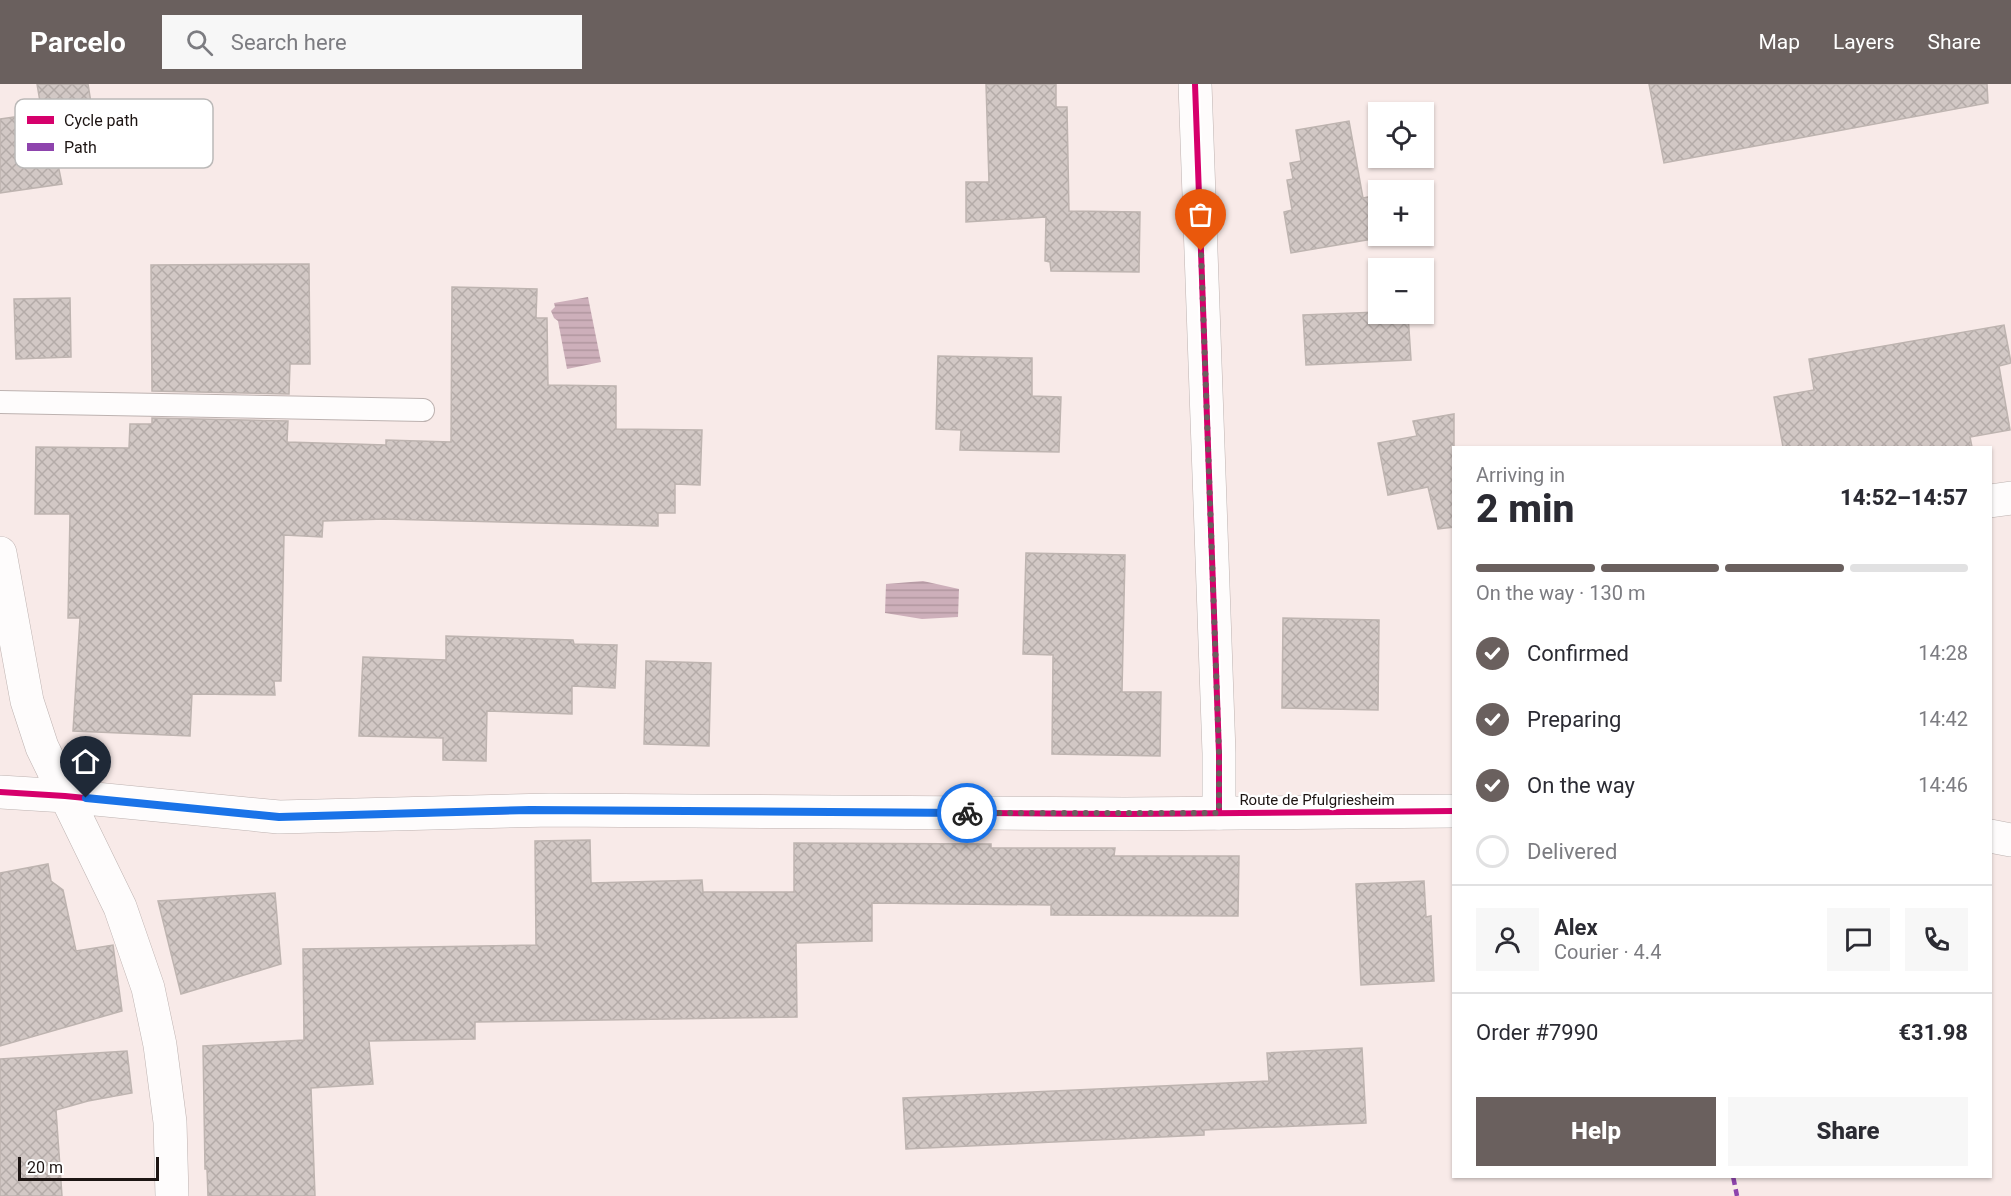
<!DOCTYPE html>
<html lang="en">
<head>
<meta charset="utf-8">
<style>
	body { margin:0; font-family:Roboto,sans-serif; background:#f7f7f7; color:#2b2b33; height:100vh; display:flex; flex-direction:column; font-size:22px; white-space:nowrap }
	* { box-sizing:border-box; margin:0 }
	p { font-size:20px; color:#7c7c81 }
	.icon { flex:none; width:33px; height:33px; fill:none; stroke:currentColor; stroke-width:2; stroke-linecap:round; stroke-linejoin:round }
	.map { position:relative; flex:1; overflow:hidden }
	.side { position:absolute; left:1452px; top:362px; width:540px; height:732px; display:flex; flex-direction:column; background:#fff; border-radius:0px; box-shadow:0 2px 4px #0004 }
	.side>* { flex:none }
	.tools { position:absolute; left:1368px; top:18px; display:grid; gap:12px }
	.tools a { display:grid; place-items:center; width:66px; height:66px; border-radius:0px; background:#fff; box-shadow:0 2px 4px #0004; font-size:30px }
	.scale { position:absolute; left:18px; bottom:15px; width:141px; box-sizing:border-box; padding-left:6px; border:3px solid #1d1513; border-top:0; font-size:16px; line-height:21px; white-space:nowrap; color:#1d1513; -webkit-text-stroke:4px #fff; paint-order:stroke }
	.pin { position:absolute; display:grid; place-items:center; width:51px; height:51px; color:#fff; margin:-62px -26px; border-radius:50% 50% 50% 0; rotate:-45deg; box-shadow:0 0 6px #0007 }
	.pin .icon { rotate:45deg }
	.courier { position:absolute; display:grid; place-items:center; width:60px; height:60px; margin:-30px; border:4px solid #1a73e8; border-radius:50%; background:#fff; color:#222; box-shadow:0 2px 8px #0007 }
	.overview em { font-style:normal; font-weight:800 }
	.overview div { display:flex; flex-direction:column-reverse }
	.overview { display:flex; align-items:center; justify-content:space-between; height:102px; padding:0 24px }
	h1 { font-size:39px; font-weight:800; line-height:45px }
	.bar { display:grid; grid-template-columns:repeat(4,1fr); gap:9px 6px; align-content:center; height:72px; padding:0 24px }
	.bar i { height:8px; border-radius:4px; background:#e1e1e2 }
	.bar .selected { background:#6a605e }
	.bar p { grid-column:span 4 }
	.line { display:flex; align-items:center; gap:15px; padding:0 24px; border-top:2px solid #e1e1e2 }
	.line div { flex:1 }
	.round { display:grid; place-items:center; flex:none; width:63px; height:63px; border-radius:0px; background:#f7f7f7 }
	ol { padding:0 24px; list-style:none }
	li { display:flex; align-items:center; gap:18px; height:66px }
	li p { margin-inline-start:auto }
	li .icon { padding:6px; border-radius:50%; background:#6a605e; color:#fff; stroke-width:4 }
	li:last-child { color:#7c7c81 }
	li i { width:33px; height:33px; border:3px solid #e1e1e2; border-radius:50% }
	.primary-button { display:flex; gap:12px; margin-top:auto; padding:12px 24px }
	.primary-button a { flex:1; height:69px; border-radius:0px; background:#6a605e; color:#fff; font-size:24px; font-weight:800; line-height:69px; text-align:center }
	.primary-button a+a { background:#f7f7f7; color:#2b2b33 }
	header { display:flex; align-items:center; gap:36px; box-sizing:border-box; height:84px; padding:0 30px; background:#6a605e; color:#fff }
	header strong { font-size:28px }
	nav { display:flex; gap:33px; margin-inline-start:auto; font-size:21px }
	.search { width:420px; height:54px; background:#f7f7f7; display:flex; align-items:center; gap:15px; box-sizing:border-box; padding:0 21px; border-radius:0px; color:#7c7c81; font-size:22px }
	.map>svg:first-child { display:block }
</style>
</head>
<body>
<header>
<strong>Parcelo</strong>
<div class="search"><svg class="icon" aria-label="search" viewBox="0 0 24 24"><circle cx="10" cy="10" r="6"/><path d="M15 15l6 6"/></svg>Search here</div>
<nav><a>Map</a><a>Layers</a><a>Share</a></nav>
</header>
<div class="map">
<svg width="2011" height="1112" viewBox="0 0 2011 1112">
	<defs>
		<pattern id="water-rules" width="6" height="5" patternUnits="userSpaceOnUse" patternTransform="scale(1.5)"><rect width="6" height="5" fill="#cdafba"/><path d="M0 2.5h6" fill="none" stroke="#b0969f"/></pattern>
		<pattern id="building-cross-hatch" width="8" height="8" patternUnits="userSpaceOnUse" patternTransform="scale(1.5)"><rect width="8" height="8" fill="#d2c8c5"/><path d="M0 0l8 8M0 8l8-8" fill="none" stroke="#b4aba8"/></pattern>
	</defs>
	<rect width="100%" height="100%" fill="#f8eae8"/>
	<path fill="url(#water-rules)" d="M 588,213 L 601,278 L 567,285 L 558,237 L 554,234 L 551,227 L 555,223 L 554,219 Z
		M 923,497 L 959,505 L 958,533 L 922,535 L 885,529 L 886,500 Z"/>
	<path fill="url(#building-cross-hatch)" stroke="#beb4b0" stroke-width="1.5" d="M 37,0 L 88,0 L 98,64 L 55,66 L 62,100 L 0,109 L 0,35 L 42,29 Z
		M 986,0 L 1056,0 L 1056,23 L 1067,23 L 1069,127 L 1140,128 L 1139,188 L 1051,187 L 1050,178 L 1045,177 L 1046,133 L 966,138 L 966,98 L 989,98 Z
		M 1649,0 L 1987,0 L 1988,19 L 1664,79 Z
		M 1349,37 L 1363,114 L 1378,111 L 1378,154 L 1291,169 L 1284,128 L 1292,126 L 1287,96 L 1293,95 L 1290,79 L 1301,77 L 1296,46 Z
		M 309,180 L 310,280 L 290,280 L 289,310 L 152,307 L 151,181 Z
		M 452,203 L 537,205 L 536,234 L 547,234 L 548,301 L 616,302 L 616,345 L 702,346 L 700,401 L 675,400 L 675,429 L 658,429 L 658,442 L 384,435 L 323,437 L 322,453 L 284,451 L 281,597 L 274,597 L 275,611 L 192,610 L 190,652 L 73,647 L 80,534 L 68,534 L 70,430 L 35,430 L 36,363 L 129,364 L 130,340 L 152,340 L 152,334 L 288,337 L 287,358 L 386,361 L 386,356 L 451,358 Z
		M 70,214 L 71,273 L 16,275 L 14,215 Z
		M 1378,228 L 1378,230 L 1408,230 L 1411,276 L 1306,281 L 1303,231 Z
		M 2004,241 L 2011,279 L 1999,282 L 2010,346 L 1970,353 L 1972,363 L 1783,363 L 1774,313 L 1814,306 L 1809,275 Z
		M 938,272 L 1032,274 L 1032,312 L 1061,313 L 1059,368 L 960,366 L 961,346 L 936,345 Z
		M 1454,330 L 1454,443 L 1438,445 L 1428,403 L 1388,411 L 1378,359 L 1417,352 L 1413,337 Z
		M 1026,469 L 1125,471 L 1122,608 L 1161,608 L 1160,672 L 1052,670 L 1053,571 L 1023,570 Z
		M 1283,534 L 1379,536 L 1378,626 L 1282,624 Z
		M 446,552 L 573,556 L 574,560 L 617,561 L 615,604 L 572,602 L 572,630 L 487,627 L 486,677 L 443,676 L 443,654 L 359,652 L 363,573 L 446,576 Z
		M 646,577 L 711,579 L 709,662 L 644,660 Z
		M 590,756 L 591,799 L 702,796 L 703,808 L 794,808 L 794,759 L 991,760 L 991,764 L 1115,764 L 1114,772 L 1239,772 L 1238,832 L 1051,831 L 1051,821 L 872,819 L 872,857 L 796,859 L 797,933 L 475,938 L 475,955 L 369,957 L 373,1000 L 311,1004 L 315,1112 L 208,1112 L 207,1085 L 205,1085 L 203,962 L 304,956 L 303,865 L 536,861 L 535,757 Z
		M 48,780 L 51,797 L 63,806 L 76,867 L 113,861 L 122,927 L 0,962 L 0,789 Z
		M 1424,797 L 1426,833 L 1431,832 L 1434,897 L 1361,901 L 1356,800 Z
		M 275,809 L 281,880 L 181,910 L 158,817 Z
		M 1362,964 L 1366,1039 L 1204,1046 L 1204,1051 L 906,1065 L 903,1014 L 1269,997 L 1267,969 Z
		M 127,967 L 132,1009 L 88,1017 L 56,1026 L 62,1112 L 0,1112 L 0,975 Z"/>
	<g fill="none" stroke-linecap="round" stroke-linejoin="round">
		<g stroke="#bdb2b0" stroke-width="24">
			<path id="lane" d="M 0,318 L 423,326"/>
		</g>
		<g stroke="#bdb2b0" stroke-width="34">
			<path id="street" d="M 1195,0 L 1219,669 L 1219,729
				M 1990,417 L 2011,414"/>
		</g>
		<g stroke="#bdb2b0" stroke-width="34">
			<path id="secondary" d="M 0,469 L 27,617 L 42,663 L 120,823 L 148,904 L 160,961 L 170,1038 L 172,1112
				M 0,708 L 65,712 L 279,733 L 551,726 L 1125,730 L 1454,727
				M 1990,752 L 2011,756"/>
		</g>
		<use href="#lane" stroke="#fefcfc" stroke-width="22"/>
		<use href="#street" stroke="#fefcfc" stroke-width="33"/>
		<use href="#secondary" stroke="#fefcfc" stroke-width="33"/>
		<path stroke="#8e44ad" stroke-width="4.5" stroke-dasharray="9 4.5" stroke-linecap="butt" d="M 1733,1092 L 1737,1112"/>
		<g stroke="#fff" stroke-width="10">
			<path id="cycleway" d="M 1195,0 L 1219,669 L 1219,729
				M 0,708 L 65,712 L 279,733 L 551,726 L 1125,730 L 1454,727"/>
		</g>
		<use href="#cycleway" stroke="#d6006c" stroke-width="6"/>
	</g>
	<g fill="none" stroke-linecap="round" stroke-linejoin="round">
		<path stroke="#6a605e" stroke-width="6" stroke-dasharray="0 10.8" d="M 967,729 L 1219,729 L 1219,669 L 1201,167"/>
		<path stroke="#1a73e8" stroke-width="8" d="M 86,714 L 279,733 L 530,726 L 967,729"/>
	</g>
	<g text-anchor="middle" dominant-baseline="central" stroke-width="4.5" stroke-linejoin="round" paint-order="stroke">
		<g font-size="15" fill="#1d1513" stroke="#fff">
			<text x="1317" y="716">Route de Pfulgriesheim</text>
		</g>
	</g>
	<rect x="15" y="15" width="198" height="69" rx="9" fill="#fff" stroke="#bbb9b8" stroke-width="1.5"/>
	<rect x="27" y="32" width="27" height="8" fill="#d6006c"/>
	<rect x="27" y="59" width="27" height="8" fill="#8e44ad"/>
	<g font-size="16" fill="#1d1513">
		<text x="64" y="42">Cycle path</text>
		<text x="64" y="69">Path</text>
	</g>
</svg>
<div class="tools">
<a><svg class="icon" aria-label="locate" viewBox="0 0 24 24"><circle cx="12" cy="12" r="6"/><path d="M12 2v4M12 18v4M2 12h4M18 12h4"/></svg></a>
<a>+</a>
<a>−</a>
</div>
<div class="scale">20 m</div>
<div class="pin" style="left:1201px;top:167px;background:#ea580c"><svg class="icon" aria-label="bag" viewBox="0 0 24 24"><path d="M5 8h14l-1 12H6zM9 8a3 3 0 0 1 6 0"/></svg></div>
<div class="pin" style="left:86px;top:714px;background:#1f2937"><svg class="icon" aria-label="home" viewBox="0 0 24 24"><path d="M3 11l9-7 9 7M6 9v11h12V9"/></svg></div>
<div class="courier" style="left:967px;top:729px"><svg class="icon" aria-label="bike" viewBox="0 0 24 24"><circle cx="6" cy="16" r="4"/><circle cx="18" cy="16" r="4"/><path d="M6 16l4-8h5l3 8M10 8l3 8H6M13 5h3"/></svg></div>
<section class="side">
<div class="overview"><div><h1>2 min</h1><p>Arriving in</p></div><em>14:52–14:57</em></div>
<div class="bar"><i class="selected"></i><i class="selected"></i><i class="selected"></i><i></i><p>On the way · 130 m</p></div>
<ol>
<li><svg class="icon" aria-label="check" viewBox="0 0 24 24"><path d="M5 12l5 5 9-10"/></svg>Confirmed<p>14:28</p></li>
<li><svg class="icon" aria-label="check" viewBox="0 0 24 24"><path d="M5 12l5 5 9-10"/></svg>Preparing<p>14:42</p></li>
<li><svg class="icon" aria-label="check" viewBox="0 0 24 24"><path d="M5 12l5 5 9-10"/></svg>On the way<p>14:46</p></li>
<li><i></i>Delivered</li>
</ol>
<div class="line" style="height:108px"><a class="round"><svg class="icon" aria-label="person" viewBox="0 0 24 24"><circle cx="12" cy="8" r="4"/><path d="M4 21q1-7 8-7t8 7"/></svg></a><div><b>Alex</b><p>Courier · 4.4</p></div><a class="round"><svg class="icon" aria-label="chat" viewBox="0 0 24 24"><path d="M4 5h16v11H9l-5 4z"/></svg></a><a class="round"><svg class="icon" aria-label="phone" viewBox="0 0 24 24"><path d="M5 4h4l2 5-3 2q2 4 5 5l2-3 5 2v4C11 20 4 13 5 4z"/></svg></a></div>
<div class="line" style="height:78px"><div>Order #7990</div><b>€31.98</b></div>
<div class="primary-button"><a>Help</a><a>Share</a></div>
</section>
</div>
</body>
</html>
